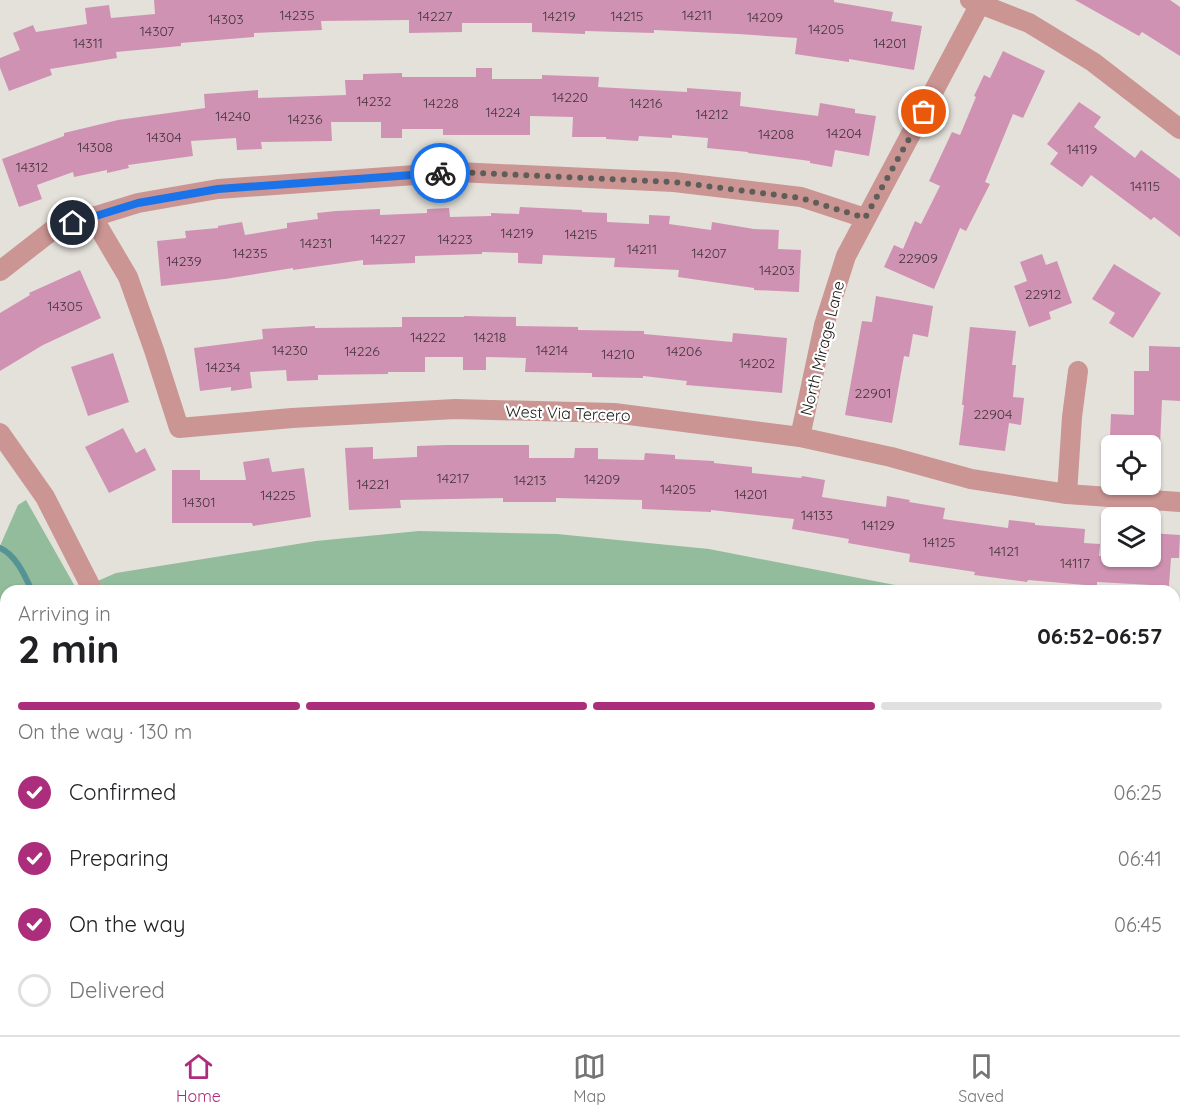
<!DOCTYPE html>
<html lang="en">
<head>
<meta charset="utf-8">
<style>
	body { margin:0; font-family:Quicksand,sans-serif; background:#f2f2f2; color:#202124; height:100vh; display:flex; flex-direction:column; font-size:22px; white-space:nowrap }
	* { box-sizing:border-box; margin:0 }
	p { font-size:20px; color:#757577 }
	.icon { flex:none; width:33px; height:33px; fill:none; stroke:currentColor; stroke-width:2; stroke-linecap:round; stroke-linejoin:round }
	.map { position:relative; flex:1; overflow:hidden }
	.side { position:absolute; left:0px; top:585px; width:1180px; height:450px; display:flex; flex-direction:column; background:#fff; border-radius:18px 18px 0 0; box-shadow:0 2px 4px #0004 }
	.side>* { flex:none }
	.controls { position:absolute; left:1101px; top:435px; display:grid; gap:12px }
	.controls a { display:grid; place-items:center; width:60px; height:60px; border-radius:9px; background:#fff; box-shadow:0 2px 4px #0004; font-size:30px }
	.pin { position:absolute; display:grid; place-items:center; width:51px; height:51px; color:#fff; margin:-26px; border:3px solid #fff; border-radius:50%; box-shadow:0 2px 6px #0007 }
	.courier { position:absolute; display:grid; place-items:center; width:60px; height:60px; margin:-30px; border:4px solid #1a73e8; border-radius:50%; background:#fff; color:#222; box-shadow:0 2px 8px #0007 }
	.headline em { font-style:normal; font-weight:800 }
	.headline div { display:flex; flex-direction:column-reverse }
	.headline { display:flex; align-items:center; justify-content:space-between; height:102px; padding:0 18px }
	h1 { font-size:39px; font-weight:800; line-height:45px }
	.bar { display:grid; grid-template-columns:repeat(4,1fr); gap:9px 6px; align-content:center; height:72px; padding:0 18px }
	.bar i { height:8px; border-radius:4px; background:#e0e0e0 }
	.bar .on { background:#ac2d7c }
	.bar p { grid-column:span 4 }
	ol { padding:0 18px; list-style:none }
	li { display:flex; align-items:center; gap:18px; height:66px }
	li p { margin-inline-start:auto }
	li .icon { padding:6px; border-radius:50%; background:#ac2d7c; color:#fff; stroke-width:4 }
	li:last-child { color:#757577 }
	li i { width:33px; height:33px; border:3px solid #e0e0e0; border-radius:50% }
	.menu { display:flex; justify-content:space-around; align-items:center; height:84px; border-top:2px solid #e0e0e0; background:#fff; font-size:16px; color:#757577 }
	.menu a { display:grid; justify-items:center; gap:3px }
	.menu .on { color:#ac2d7c }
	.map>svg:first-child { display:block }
</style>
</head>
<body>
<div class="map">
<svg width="1180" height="1035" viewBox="0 0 1180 1035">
	<rect width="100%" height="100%" fill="#e4e1db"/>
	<path fill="#92bc9b" d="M 26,500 L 77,590 L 116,573 L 316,541 L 419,531 L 557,534 L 709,549 L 926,591 L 6,591 L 6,869 L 0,871 L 0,546 L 18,505 Z
		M 1174,622 L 1180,622 L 1180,886 L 1174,886 Z"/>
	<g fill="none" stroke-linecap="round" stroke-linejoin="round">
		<path stroke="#559395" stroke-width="6" d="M 0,548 C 16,555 25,576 32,591"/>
	</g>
	<path fill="#d092b3" d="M 154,0 L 834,0 L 834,2 L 893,12 L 891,21 L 922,26 L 914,70 L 849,59 L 849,62 L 795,54 L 797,38 L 738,34 L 654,30 L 654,33 L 585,31 L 585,34 L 532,32 L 532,23 L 462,23 L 462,32 L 409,33 L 409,20 L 321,21 L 322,30 L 254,33 L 254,37 L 181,43 L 181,46 L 116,52 L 117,58 L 50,69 L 52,75 L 9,91 L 0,68 L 0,58 L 20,50 L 13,33 L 33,25 L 36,32 L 87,24 L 85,8 L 109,5 L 111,18 L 155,14 Z
		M 1075,0 L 1170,0 L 1180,7 L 1180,56 L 1142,32 L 1139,36 Z
		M 1003,51 L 1045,71 L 1023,118 L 1013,114 L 985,182 L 990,184 L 966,231 L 960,228 L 934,289 L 884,267 L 894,245 L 903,249 L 915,221 L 921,224 L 940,186 L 929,181 L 952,132 L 960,135 L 976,97 L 974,96 L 984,75 L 990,78 Z
		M 476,68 L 492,68 L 492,79 L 542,79 L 542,75 L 599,77 L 598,87 L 687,92 L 687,88 L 741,92 L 740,106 L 818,116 L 820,103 L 855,109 L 855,113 L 876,116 L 869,156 L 835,150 L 832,167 L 810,163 L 810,161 L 748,153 L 748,152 L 707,148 L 708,138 L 672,135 L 672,138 L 639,136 L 638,141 L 606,139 L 606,137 L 572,137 L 573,117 L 530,116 L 530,135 L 443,135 L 443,129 L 402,129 L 402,138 L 381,138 L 381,122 L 331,122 L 332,141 L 261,142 L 262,149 L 237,150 L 236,138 L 191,141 L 193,156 L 128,165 L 129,168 L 107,173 L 107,170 L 74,177 L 73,172 L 37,185 L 42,199 L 19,207 L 2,159 L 64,136 L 64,133 L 118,120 L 205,108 L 204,94 L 258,90 L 258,98 L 346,95 L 345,80 L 363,80 L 363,74 L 402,73 L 402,77 L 476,77 Z
		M 1079,102 L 1101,117 L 1094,127 L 1135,158 L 1141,150 L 1180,179 L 1180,237 L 1154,217 L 1151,220 L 1091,175 L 1082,187 L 1050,164 L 1058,153 L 1047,144 Z
		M 520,207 L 582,210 L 582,212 L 607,213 L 607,222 L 649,224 L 649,215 L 670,216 L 669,224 L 711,230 L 712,222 L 754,229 L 779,230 L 778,249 L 801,250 L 799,292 L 754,290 L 754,288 L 678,277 L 679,270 L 614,267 L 615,258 L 543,255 L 542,264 L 518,263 L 518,253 L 482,252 L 482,254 L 415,256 L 415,263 L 363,265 L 363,260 L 293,270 L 293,268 L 225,279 L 161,286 L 157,241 L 186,238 L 185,231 L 218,228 L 218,226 L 242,222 L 245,235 L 287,228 L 287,223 L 318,219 L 317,213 L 336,211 L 380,209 L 380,215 L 427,213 L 427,209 L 449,208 L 450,217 L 491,216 L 491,213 L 519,214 Z
		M 1042,254 L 1046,265 L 1057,261 L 1072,303 L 1049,312 L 1051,319 L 1029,327 L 1014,286 L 1027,281 L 1020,262 Z
		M 1114,264 L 1161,293 L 1133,338 L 1109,323 L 1115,313 L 1092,299 Z
		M 80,270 L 101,318 L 43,345 L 0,371 L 0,313 L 30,295 L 29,293 Z
		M 876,296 L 933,306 L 928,337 L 913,334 L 909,357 L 904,356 L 892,423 L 845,415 L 862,321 L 872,322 Z
		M 464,316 L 516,317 L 516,326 L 578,327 L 578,330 L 644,331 L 644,334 L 732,342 L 733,333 L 787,338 L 782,393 L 686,385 L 687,381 L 643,376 L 643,378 L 592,377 L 592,373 L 525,372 L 526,358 L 486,357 L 486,370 L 463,370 L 463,357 L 425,357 L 425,372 L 388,372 L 388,374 L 318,375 L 318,380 L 287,381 L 286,370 L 250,372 L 252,388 L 231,391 L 231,387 L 200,391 L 194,348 L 263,339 L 262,329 L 315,326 L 315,328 L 402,327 L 402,317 L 464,317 Z
		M 970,327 L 1016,331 L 1012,365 L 1016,365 L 1013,397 L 1024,398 L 1021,425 L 1009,423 L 1005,451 L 959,445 L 964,405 L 962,405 Z
		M 1149,346 L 1180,347 L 1180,401 L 1162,400 L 1160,446 L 1118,446 L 1119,437 L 1110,436 L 1111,414 L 1134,415 L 1134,371 L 1149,371 Z
		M 113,353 L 129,402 L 88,416 L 71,367 Z
		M 123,428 L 136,453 L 145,448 L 156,470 L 109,493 L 85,447 Z
		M 446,445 L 529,445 L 529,458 L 574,458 L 575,448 L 598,448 L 598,459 L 644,460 L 645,453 L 675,455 L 675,459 L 714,461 L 714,463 L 752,467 L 752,473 L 801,478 L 802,476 L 825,480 L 822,497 L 886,507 L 887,496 L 910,500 L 909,502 L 945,508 L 943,519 L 1008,528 L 1009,520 L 1035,523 L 1035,525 L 1085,529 L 1084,543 L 1100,544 L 1099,556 L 1150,556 L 1150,533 L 1180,535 L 1179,558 L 1171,558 L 1169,586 L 1097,582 L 1097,586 L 1028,580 L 1027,582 L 974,575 L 975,572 L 909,562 L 910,554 L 848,543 L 849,539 L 792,529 L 794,519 L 711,510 L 711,512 L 642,509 L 642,500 L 556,498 L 556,502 L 503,502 L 503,498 L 400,500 L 401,508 L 349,510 L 345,448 L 373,447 L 373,459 L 417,457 L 417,446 Z
		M 269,458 L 272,472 L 304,468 L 311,517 L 253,526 L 252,523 L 172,523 L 172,470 L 200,470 L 200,480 L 246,480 L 243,462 Z"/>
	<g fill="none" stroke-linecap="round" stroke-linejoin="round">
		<path stroke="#ca9592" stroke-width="20" d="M 970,0 L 1029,23 L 1093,62 L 1180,129
			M 92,216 L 128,277 L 154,350 L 179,428 L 292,418 L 455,409 L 614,413 L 800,437 L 891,457 L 971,479 L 1067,494 L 1180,502
			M 0,271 L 54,229 L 138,203 L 218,189 L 457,172 L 674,182 L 801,197 L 865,218
			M 0,433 L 45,497 L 93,591
			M 800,437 L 824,325 L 846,256 L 980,4
			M 1067,494 L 1072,417 L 1078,371
			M 0,999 L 6,997
			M 1174,1006 L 1180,1006
			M 117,1029 L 119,1035
			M 283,1029 L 286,1035"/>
	</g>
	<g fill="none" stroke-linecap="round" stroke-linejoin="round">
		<path stroke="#5f5d5a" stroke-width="6" stroke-dasharray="0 10.8" d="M 440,173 L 457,172 L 674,182 L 801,198 L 865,218 L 924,112"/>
		<path stroke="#1a73e8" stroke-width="8" d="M 73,223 L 138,203 L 218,189 L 440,173"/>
	</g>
	<g text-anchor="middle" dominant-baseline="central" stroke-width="4.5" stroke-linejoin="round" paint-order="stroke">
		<g font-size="14" fill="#45353c">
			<text x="297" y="15">14235</text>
			<text x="697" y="15">14211</text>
			<text x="435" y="16">14227</text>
			<text x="559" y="16">14219</text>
			<text x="627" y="16">14215</text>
			<text x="765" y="17">14209</text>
			<text x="226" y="19">14303</text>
			<text x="826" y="29">14205</text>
			<text x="157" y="31">14307</text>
			<text x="88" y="43">14311</text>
			<text x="890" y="43">14201</text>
			<text x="570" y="97">14220</text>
			<text x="374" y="101">14232</text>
			<text x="441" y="103">14228</text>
			<text x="646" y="103">14216</text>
			<text x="503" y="112">14224</text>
			<text x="712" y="114">14212</text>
			<text x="233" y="116">14240</text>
			<text x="305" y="119">14236</text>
			<text x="844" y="133">14204</text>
			<text x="776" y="134">14208</text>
			<text x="164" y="137">14304</text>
			<text x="95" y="147">14308</text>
			<text x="1082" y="149">14119</text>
			<text x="32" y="167">14312</text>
			<text x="1145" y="186">14115</text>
			<text x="517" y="233">14219</text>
			<text x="581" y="234">14215</text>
			<text x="388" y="239">14227</text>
			<text x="455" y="239">14223</text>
			<text x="316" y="243">14231</text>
			<text x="642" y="249">14211</text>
			<text x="250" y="253">14235</text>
			<text x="709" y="253">14207</text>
			<text x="918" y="258">22909</text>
			<text x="184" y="261">14239</text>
			<text x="777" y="270">14203</text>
			<text x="1043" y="294">22912</text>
			<text x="65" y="306">14305</text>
			<text x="428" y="337">14222</text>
			<text x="490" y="337">14218</text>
			<text x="290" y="350">14230</text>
			<text x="552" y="350">14214</text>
			<text x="362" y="351">14226</text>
			<text x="684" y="351">14206</text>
			<text x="618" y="354">14210</text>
			<text x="757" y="363">14202</text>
			<text x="223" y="367">14234</text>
			<text x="873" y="393">22901</text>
			<text x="993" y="414">22904</text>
			<text x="453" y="478">14217</text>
			<text x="602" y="479">14209</text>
			<text x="530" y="480">14213</text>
			<text x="373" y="484">14221</text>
			<text x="678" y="489">14205</text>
			<text x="751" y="494">14201</text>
			<text x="278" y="495">14225</text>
			<text x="199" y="502">14301</text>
			<text x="817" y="515">14133</text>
			<text x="878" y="525">14129</text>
			<text x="939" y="542">14125</text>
			<text x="1004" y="551">14121</text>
			<text x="1075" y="563">14117</text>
		</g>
		<g font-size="16" fill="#171614" stroke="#fff">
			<text transform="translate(822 348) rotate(-76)">North Mirage Lane</text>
			<text transform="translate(568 413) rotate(2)">West Via Tercero</text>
		</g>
	</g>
</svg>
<div class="controls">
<a><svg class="icon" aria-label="locate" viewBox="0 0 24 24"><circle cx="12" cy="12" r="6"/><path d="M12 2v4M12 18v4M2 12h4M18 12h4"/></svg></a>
<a><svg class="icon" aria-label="layers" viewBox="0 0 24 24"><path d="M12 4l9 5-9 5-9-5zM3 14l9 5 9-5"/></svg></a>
</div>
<div class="pin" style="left:924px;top:112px;background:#ea580c"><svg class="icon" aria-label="bag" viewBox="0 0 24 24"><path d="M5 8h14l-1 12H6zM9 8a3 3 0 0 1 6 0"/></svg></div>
<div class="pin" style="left:73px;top:223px;background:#1f2937"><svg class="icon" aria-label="home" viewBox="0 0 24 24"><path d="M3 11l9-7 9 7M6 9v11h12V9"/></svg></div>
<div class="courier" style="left:440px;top:173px"><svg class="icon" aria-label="bike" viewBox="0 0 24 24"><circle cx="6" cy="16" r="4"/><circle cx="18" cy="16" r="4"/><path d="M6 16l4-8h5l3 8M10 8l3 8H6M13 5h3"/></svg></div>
<section class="side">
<div class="headline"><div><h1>2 min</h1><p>Arriving in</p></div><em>06:52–06:57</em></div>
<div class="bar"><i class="on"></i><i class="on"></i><i class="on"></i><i></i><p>On the way · 130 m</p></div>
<ol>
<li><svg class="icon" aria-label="check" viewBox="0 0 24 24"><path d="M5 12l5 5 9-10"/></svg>Confirmed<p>06:25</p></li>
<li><svg class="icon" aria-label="check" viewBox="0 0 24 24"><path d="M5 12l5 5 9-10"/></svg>Preparing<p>06:41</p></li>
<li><svg class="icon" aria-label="check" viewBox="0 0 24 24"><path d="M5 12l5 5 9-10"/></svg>On the way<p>06:45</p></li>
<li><i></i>Delivered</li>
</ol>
</section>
</div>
<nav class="menu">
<a class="on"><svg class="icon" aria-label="home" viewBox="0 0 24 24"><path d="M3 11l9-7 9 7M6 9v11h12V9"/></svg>Home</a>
<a><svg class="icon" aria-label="map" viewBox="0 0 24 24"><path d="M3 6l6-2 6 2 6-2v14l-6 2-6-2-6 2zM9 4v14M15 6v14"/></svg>Map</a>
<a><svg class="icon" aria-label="saved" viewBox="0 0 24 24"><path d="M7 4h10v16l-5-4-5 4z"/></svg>Saved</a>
</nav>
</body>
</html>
